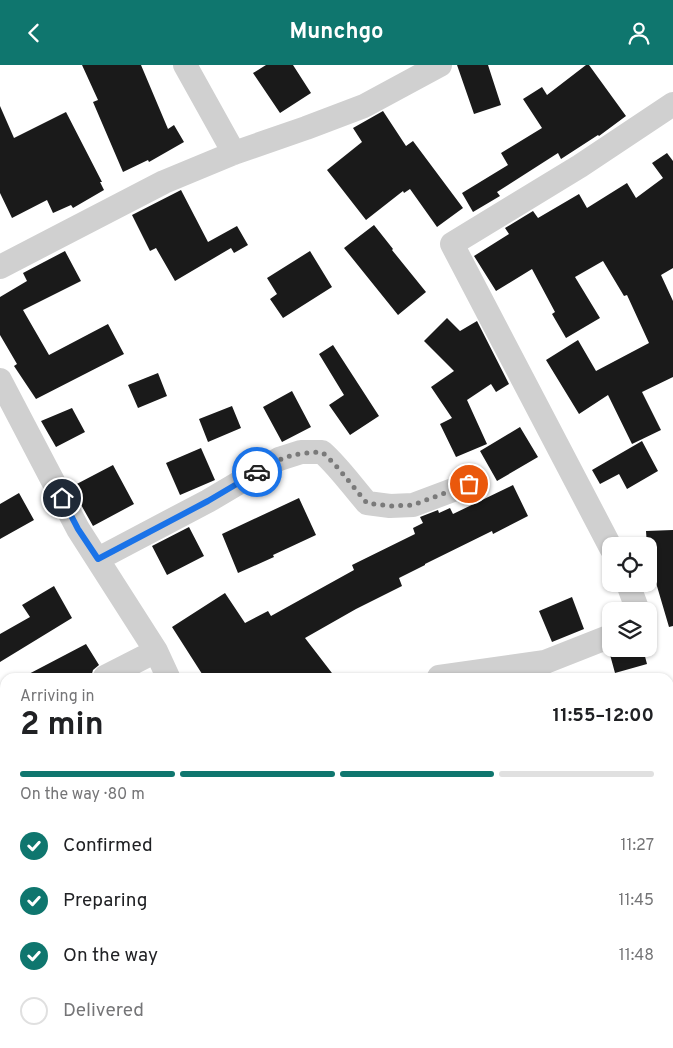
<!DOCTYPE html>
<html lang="en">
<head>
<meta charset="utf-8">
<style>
	body { margin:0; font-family:Overpass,sans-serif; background:#f2f2f2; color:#202124; height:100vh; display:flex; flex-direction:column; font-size:19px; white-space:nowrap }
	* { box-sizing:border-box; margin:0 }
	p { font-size:16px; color:#757577 }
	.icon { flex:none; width:28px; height:28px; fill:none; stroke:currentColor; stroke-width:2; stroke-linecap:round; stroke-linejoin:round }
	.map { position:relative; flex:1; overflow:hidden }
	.details { position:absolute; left:0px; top:608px; width:674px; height:376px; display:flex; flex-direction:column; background:#fff; border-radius:15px 15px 0 0; box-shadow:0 1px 4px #0004 }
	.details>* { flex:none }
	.buttons { position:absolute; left:602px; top:472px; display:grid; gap:10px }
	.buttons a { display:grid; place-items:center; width:55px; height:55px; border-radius:10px; background:#fff; box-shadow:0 1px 4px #0004; font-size:25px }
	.pin { position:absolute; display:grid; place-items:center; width:42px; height:42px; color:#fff; margin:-21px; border:2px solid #fff; border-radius:50%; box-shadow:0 1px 5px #0007 }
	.courier { position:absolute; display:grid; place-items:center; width:50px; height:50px; margin:-25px; border:4px solid #1a73e8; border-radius:50%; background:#fff; color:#222; box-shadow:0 1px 6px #0007 }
	.headline em { font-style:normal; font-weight:700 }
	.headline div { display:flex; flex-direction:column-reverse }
	.headline { display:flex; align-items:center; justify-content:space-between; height:85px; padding:0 20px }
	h1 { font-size:32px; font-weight:700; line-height:38px }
	.bar { display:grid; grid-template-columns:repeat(4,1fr); gap:8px 5px; align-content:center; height:60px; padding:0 20px }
	.bar i { height:6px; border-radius:4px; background:#e0e0e0 }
	.bar .on { background:#0f766e }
	.bar p { grid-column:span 4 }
	ol { padding:0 20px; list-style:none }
	li { display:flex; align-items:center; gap:15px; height:55px }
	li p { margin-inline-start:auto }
	li .icon { padding:5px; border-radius:50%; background:#0f766e; color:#fff; stroke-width:4 }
	li:last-child { color:#757577 }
	li i { width:28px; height:28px; border:2px solid #e0e0e0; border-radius:50% }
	header { display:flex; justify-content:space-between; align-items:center; height:65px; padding:0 20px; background:#0f766e; color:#fff; font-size:22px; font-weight:700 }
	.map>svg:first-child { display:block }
</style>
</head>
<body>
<header><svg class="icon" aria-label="back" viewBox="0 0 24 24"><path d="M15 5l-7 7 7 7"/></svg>Munchgo<svg class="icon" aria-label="person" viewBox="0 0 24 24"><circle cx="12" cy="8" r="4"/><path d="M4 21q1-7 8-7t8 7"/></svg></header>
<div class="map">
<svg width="673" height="983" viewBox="0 0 673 983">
	<rect width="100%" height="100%" fill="#fff"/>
	<path fill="#1a1a1a" d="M 82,0 L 141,0 L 168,64 L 174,60 L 184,77 L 149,97 L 148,95 L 123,107 L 93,37 L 98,35 Z
		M 266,0 L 293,0 L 311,28 L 280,48 L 253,8 Z
		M 457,0 L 488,0 L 501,40 L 474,49 Z
		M 586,0 L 589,0 L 626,51 L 599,71 L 598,70 L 561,94 L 558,88 L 497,127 L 500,131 L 473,147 L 462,128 L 508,100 L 501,88 L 542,63 L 523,34 L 542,22 L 547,30 Z
		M 0,41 L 14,73 L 66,47 L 102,117 L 100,117 L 104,125 L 73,143 L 71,140 L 53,148 L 47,135 L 12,153 L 0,128 Z
		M 383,46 L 406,81 L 413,76 L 463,143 L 437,162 L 410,124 L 404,128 L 403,126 L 366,155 L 327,105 L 362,77 L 353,63 Z
		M 667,88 L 673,96 L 673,203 L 661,210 L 673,236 L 673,312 L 642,327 L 661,365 L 632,379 L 608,330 L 579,349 L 546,295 L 578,275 L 596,306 L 649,278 L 627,230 L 624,231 L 603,196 L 575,212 L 600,253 L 566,273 L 552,249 L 555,247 L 532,204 L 496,226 L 474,191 L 509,169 L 505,163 L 533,146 L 538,153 L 579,129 L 587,143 L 627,118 L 636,133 L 663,113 L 652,98 Z
		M 181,125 L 208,177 L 237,161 L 248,180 L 234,188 L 231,183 L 175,216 L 156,183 L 150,186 L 132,150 Z
		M 374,160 L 393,184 L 392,185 L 426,227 L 398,250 L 344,183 Z
		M 65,186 L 81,216 L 23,245 L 49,290 L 108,259 L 124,289 L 36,334 L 14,301 L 17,299 L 0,270 L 0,232 L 27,216 L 23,208 Z
		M 310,186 L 332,222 L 283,253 L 270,234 L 277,229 L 267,213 Z
		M 447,253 L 460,266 L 477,256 L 509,319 L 496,327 L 491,319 L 467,335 L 487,379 L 456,392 L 440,359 L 452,353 L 431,322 L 454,306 L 424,276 Z
		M 333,280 L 379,351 L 350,370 L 329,340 L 344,330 L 319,289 Z
		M 158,308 L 167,331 L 138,343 L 128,320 Z
		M 292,326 L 311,362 L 282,377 L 263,342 Z
		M 232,341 L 241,363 L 208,377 L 199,354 Z
		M 72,343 L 85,367 L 56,382 L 41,356 Z
		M 520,362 L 538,392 L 497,416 L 480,386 Z
		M 642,376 L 658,406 L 627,424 L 619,409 L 600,419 L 592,405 Z
		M 201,383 L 215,415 L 180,430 L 166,398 Z
		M 113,400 L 134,439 L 93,461 L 71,422 Z
		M 513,420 L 528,451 L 493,469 L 492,466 L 425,499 L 425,500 L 399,513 L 402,521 L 356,544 L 305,573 L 335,612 L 204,612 L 172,562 L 225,528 L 245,558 L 268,546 L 271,551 L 354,505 L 352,500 L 415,469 L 413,463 L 423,458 L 420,452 L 438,445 L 439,448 L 450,443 L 453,449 Z
		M 19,428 L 34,455 L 0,474 L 0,439 Z
		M 299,433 L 316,470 L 273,490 L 274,492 L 238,508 L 222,469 Z
		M 189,462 L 204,491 L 167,510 L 152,481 Z
		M 673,465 L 673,561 L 669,562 L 649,494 L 649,481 L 647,481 L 646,466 Z
		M 54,521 L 72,553 L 0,597 L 0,569 L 30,552 L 22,540 Z
		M 572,532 L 584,564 L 552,577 L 539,546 Z
		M 86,579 L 99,600 L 93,605 L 91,612 L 23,612 Z
		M 616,584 L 643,584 L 647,599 L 615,608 L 609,586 Z"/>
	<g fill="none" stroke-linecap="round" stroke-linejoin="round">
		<path stroke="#d0d0d0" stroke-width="24" d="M 185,0 L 234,88
			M 0,202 L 164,117 L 234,88 L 306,63 L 364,41 L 440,0
			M 0,315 L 78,464 L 156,586
			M 611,483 L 452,179 L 580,101 L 673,39
			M 98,494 L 208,436 L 279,394 L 301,387 L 322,387 C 339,402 352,421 367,438 L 390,441 L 413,440 L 469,419
			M 628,519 L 638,546
			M 105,612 L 156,586 L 168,612
			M 439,612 L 545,597 L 611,571
			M 0,671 L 5,668
			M 0,942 L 5,939
			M 669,942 L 673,940
			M 349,979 L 351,983
			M 604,983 L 611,979"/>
	</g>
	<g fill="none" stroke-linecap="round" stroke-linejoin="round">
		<path stroke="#7a7a7a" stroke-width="5" stroke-dasharray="0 9" d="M 257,407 C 282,392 293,388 322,387 C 339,402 352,421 367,438 L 390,441 L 413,440 L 469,419"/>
		<path stroke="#1a73e8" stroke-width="6" d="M 62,433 L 78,464 L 98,494 L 208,436 L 257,407"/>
	</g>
</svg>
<div class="buttons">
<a><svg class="icon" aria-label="locate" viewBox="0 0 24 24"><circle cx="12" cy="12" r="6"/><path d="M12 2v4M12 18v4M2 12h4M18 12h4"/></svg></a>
<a><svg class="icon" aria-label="layers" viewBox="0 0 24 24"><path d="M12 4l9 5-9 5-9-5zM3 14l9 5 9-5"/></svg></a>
</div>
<div class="pin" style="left:469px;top:419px;background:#ea580c"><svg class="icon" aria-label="bag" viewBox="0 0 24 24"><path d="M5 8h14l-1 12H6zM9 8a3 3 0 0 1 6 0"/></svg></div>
<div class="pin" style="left:62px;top:433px;background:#1f2937"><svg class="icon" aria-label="home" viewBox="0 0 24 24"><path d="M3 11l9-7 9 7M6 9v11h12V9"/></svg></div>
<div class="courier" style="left:257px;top:407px"><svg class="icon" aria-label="car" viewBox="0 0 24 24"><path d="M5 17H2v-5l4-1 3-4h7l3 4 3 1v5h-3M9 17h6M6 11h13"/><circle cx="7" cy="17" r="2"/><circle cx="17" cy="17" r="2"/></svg></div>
<section class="details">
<div class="headline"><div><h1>2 min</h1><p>Arriving in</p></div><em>11:55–12:00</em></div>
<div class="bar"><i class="on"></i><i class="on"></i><i class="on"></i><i></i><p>On the way · 80 m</p></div>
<ol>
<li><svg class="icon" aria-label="check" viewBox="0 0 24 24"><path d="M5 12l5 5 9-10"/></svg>Confirmed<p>11:27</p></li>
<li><svg class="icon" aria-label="check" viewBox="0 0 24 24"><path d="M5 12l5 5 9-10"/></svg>Preparing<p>11:45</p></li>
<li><svg class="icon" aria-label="check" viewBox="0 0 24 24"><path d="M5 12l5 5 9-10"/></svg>On the way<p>11:48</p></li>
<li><i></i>Delivered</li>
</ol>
</section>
</div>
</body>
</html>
